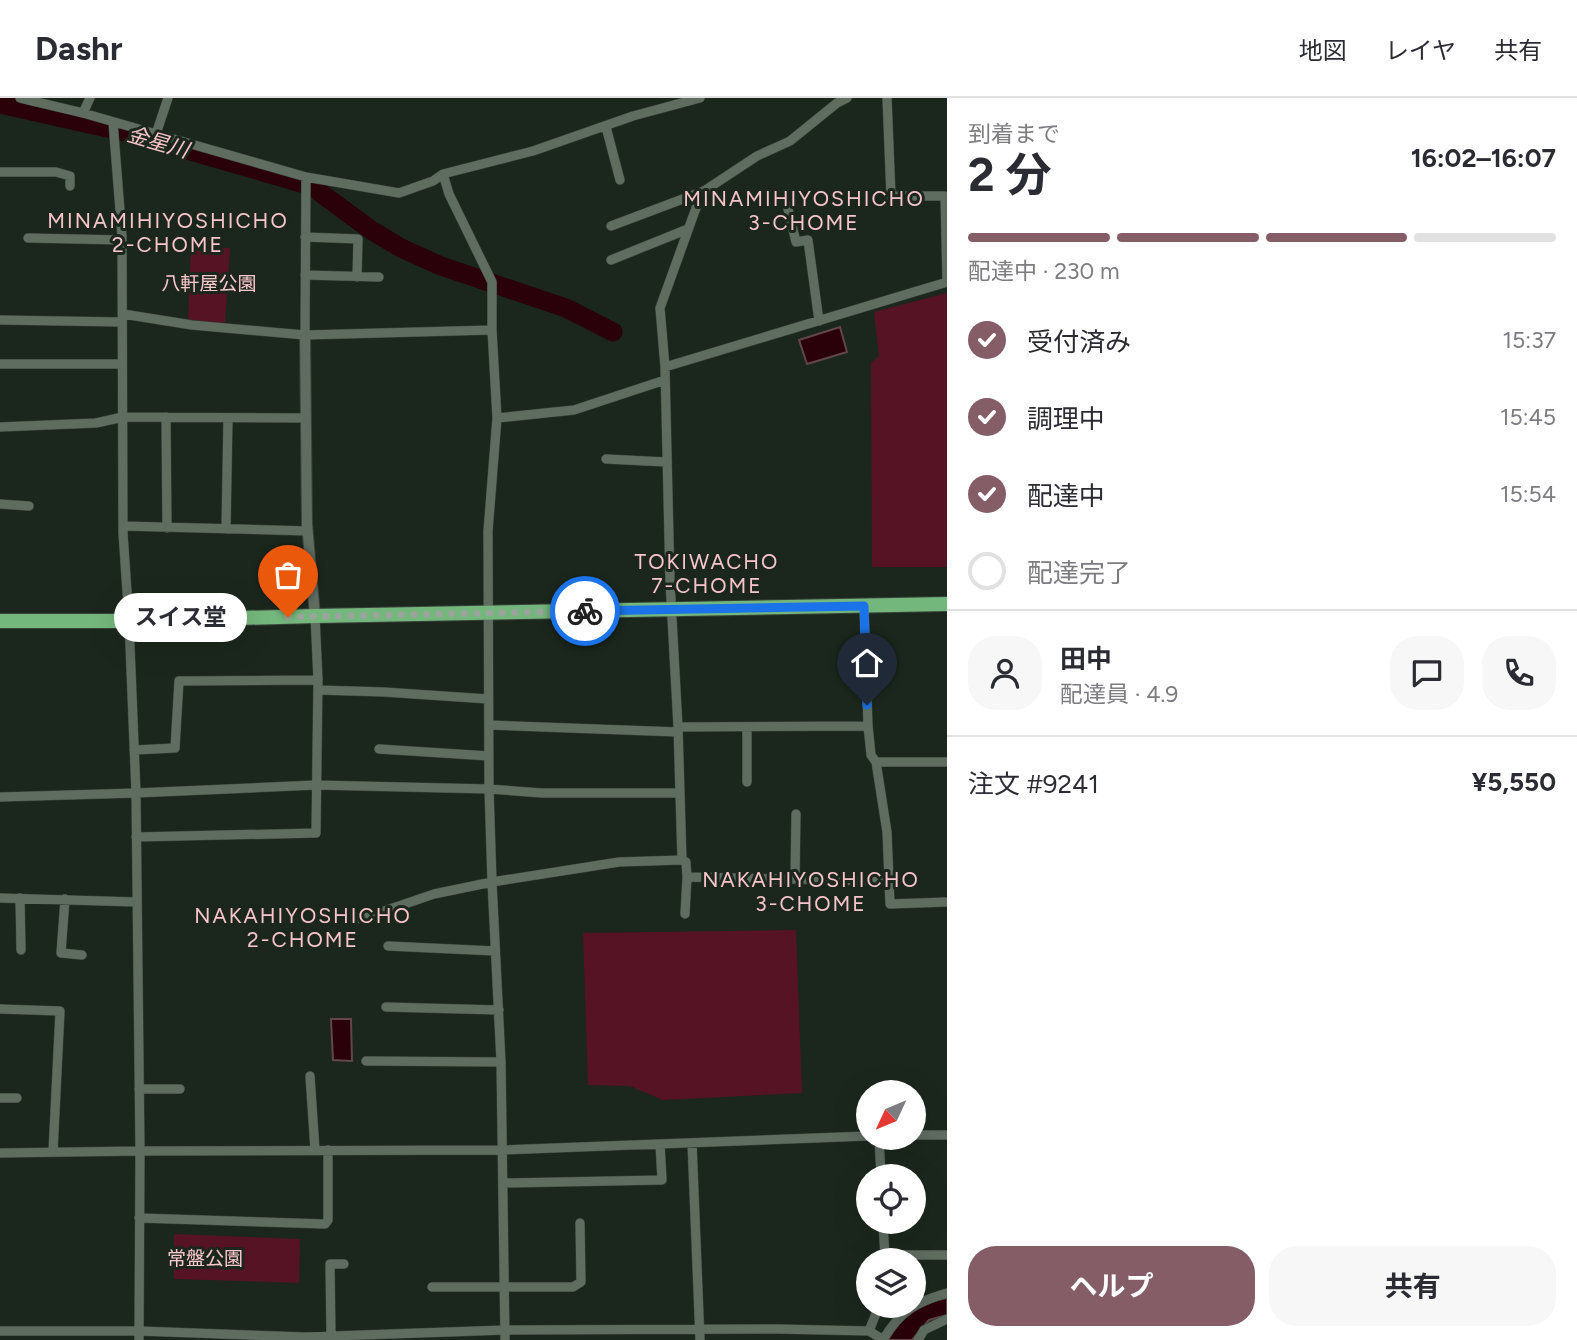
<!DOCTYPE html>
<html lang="ja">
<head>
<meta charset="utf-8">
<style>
	body { margin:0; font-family:Figtree,"Noto Sans JP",sans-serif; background:#f7f7f7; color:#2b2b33; height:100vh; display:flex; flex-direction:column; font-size:26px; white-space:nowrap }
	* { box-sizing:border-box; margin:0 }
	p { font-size:23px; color:#7c7c81 }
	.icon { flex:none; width:38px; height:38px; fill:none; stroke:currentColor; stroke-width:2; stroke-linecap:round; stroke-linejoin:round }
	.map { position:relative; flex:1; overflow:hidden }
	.drawer { display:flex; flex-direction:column; background:#fff; width:630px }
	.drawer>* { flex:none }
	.needle { width:46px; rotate:226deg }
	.tools { position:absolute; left:856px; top:982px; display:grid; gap:14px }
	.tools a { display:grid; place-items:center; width:70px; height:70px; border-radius:50%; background:#fff; box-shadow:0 7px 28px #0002; font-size:35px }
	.pin { position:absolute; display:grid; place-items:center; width:60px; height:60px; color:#fff; margin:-72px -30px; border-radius:50% 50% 50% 0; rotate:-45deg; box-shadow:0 0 7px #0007 }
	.pin .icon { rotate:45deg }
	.courier { position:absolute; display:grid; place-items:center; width:70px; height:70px; margin:-35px; border:5px solid #1a73e8; border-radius:50%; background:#fff; color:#222; box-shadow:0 2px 9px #0007 }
	.bubble { position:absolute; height:49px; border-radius:24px; background:#fff; box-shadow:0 7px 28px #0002; font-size:23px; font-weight:700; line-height:49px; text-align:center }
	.overview em { font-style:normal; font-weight:700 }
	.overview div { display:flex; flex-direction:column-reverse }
	.overview { display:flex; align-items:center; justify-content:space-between; height:119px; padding:0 21px }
	h1 { font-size:46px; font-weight:700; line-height:52px }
	.bar { display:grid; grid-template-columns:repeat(4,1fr); gap:10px 7px; align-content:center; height:84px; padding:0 21px }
	.bar i { height:9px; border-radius:5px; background:#e1e1e2 }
	.bar .current { background:#855d67 }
	.bar p { grid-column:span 4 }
	.line { display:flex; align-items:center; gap:18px; padding:0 21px; border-top:2px solid #e1e1e2 }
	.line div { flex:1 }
	.round { display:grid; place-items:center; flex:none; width:74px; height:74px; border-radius:28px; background:#f7f7f7 }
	ol { padding:0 21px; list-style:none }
	li { display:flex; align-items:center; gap:21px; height:77px }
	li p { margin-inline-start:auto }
	li .icon { padding:7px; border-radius:50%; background:#855d67; color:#fff; stroke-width:4 }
	li:last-child { color:#7c7c81 }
	li i { width:38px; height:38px; border:4px solid #e1e1e2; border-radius:50% }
	.action { display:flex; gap:14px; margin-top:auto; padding:14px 21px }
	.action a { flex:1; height:80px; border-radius:28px; background:#855d67; color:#fff; font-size:28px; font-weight:700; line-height:80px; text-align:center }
	.action a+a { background:#f7f7f7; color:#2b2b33 }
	header { display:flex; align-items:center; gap:42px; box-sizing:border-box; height:98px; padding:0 35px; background:#fff; border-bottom:2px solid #e1e1e2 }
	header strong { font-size:33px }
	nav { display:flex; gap:38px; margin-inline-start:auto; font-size:24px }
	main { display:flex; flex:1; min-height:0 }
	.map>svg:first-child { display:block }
</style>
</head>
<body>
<header>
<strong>Dashr</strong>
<nav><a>地図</a><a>レイヤ</a><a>共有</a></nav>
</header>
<main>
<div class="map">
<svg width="947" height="1242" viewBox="0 0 947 1242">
	<rect width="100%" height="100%" fill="#1b271c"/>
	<path fill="#561323" d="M 191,148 L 230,150 L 225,226 L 188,221 Z
		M 947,195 L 947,469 L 872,469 L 871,265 L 879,258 L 874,214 Z
		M 796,832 L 802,995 L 663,1002 L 630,988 L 588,987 L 583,835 Z
		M 174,1136 L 300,1141 L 299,1185 L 174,1181 Z"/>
	<path fill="#2a0009" stroke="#61464a" stroke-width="2" d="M 840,229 L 847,254 L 807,266 L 799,242 Z
		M 331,921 L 351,921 L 352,963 L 333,962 Z
		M 947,1200 L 947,1217 L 929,1222 L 912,1242 L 888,1242 C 899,1219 923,1204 947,1200 Z"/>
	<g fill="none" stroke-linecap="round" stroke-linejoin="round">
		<path stroke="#2a0009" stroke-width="19" d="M 0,6 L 125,34 L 315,89 L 322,96 L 371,132 L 401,150 L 441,168 L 566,210 L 613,234"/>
		<g stroke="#3a433b" stroke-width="10">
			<path id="minor" d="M 20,0 L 83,15 L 306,79 L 399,95 L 433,83 L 443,76 L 533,53 L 633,18 L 700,0
				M 887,0 L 891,98 L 945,98 L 947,184
				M 83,15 L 90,0
				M 113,24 L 122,138 L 123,435 L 129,523 L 136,695 L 140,1053 L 139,1242
				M 606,29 L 620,82
				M 156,36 L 168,0
				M 0,74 L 56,74 L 70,78 L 70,88
				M 443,76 L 449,96 L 492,184 L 492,232 L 497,320 L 488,433 L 489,691 L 492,784 L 501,964 L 505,1242
				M 787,107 L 796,144 L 808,142 L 819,223
				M 611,128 L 704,93
				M 305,139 L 358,141 L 357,179
				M 28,140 L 122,142
				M 611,162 L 688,131
				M 305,177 L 379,179
				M 123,216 L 192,227 L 305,237 L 492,232
				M 0,222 L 121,224
				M 305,237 L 306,79
				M 0,266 L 122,266
				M 665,269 L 947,184
				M 166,319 L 167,430
				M 497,320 L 574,312 L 665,282
				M 0,329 L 96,325 L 123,319 L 306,320
				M 606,361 L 666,364
				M 0,406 L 29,408
				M 123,428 L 308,433
				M 226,431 L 228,320
				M 864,508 L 868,628 L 871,657 L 876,664 L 887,734 L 890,806 L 947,804
				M 318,592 L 384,594 L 488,601
				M 489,627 L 678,634
				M 678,629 L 868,628
				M 747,629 L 747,684
				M 379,651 L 489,658
				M 134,652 L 175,650 L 179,583 L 318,582
				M 876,664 L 947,664
				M 0,699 L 136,695 L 316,687 L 489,691 L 542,695 L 680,695
				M 136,739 L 316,735 L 318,582 L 315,518
				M 687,779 L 686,764 L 682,762 L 678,629 L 670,484 L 665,269 L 660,210 L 696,110 L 704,93 L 757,58 L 790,43 L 837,5 L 847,0
				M 795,781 L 796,716
				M 0,800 L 137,804
				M 20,800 L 21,852
				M 65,801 L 61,855 L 82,857
				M 685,816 L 687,779 L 888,783
				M 361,821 L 434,796 L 492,784 L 619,764 L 682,762
				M 388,848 L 495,853
				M 386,909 L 499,912
				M 0,911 L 60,913 L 53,1054
				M 366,963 L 501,964
				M 310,978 L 315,1052
				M 139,991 L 180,991
				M 0,1000 L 17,1000
				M 914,1037 L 947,1037
				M 879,1040 L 881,1078
				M 692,1045 L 700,1242
				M 0,1055 L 140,1053 L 502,1052 L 868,1038
				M 503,1085 L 662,1082 L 660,1046
				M 139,1120 L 325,1126 L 328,1122 L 328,1052
				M 883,1124 L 885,1160
				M 885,1157 L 947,1157
				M 432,1189 L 573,1189 L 581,1184 L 580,1125
				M 0,1233 L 139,1233 L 305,1239 L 505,1232 L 778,1231 L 869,1233 L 884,1242
				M 869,1233 L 879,1208
				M 331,1238 L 330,1166 L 344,1166
				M 883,1242 C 900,1213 916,1204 947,1195
				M 918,1242 L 924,1232 L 947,1221"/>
		</g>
		<g stroke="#3a433b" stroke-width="12">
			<path id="tertiary" d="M 305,237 L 307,426 L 315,518"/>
		</g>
		<g stroke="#3a433b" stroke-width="16">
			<path id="trunk" d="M 0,523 L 129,523 L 315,518 L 947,506"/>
		</g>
		<use href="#minor" stroke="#5f6c60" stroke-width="9"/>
		<use href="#tertiary" stroke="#5f6c60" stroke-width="10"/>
		<use href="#trunk" stroke="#74b77c" stroke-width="14"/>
	</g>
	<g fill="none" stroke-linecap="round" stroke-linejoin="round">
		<path stroke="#9ba49c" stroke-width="7" stroke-dasharray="0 12.6" d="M 288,519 L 585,513"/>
		<path stroke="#1a73e8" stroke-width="9" d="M 585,513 L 864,508 L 867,607"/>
	</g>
	<g text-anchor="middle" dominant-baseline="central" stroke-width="6" stroke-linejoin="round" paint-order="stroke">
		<g font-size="19" fill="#ffc8ce" stroke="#1b271c">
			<text x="209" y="185">八軒屋公園</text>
			<text x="205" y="1160">常盤公園</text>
		</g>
		<g font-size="21" font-style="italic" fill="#fcc5cb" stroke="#1b271c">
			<text transform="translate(158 44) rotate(16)">金星川</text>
		</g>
		<g font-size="21" letter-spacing="2" fill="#f9c5ca" stroke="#1b271c">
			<text x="804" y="100">MINAMIHIYOSHICHO<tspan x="804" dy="24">3-CHOME</tspan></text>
			<text x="168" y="122">MINAMIHIYOSHICHO<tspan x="168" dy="24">2-CHOME</tspan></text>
			<text x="707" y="463">TOKIWACHO<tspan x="707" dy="24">7-CHOME</tspan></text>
			<text x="811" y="781">NAKAHIYOSHICHO<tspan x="811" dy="24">3-CHOME</tspan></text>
			<text x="303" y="817">NAKAHIYOSHICHO<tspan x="303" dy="24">2-CHOME</tspan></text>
		</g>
	</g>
</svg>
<div class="tools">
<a><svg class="needle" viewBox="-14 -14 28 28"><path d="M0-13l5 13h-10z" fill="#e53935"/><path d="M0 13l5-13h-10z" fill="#7c7c81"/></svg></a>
<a><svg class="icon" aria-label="locate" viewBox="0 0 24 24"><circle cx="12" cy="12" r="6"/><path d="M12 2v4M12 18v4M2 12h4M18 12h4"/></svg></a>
<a><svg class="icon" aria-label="layers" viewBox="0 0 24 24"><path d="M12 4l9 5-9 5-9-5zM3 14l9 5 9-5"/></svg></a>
</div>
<div class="pin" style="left:288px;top:519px;background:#ea580c"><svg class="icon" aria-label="bag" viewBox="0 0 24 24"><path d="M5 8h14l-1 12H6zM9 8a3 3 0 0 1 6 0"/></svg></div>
<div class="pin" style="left:867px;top:607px;background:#1f2937"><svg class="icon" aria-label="home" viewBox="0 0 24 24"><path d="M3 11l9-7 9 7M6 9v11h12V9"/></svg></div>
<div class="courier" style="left:585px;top:513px"><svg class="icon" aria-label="bike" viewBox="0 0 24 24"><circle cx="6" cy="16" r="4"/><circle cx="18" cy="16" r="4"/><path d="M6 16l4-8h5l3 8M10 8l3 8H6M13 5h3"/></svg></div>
<div class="bubble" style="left:114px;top:495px;width:133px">スイス堂</div>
</div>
<section class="drawer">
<div class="overview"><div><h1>2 分</h1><p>到着まで</p></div><em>16:02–16:07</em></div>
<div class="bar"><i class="current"></i><i class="current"></i><i class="current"></i><i></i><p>配達中 · 230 m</p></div>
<ol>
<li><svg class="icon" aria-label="check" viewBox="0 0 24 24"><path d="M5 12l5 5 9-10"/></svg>受付済み<p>15:37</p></li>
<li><svg class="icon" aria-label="check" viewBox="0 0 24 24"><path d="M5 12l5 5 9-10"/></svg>調理中<p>15:45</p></li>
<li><svg class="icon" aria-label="check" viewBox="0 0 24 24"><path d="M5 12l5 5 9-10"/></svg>配達中<p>15:54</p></li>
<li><i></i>配達完了</li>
</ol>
<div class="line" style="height:126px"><a class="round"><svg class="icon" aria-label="person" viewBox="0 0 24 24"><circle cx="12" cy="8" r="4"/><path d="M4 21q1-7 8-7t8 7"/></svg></a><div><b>田中</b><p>配達員 · 4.9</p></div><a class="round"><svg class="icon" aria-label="chat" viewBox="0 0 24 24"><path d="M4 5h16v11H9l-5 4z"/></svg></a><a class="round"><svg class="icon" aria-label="phone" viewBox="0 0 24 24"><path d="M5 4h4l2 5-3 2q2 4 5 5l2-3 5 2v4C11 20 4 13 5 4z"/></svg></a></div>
<div class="line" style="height:91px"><div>注文 #9241</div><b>¥5,550</b></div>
<div class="action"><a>ヘルプ</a><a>共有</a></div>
</section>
</main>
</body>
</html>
